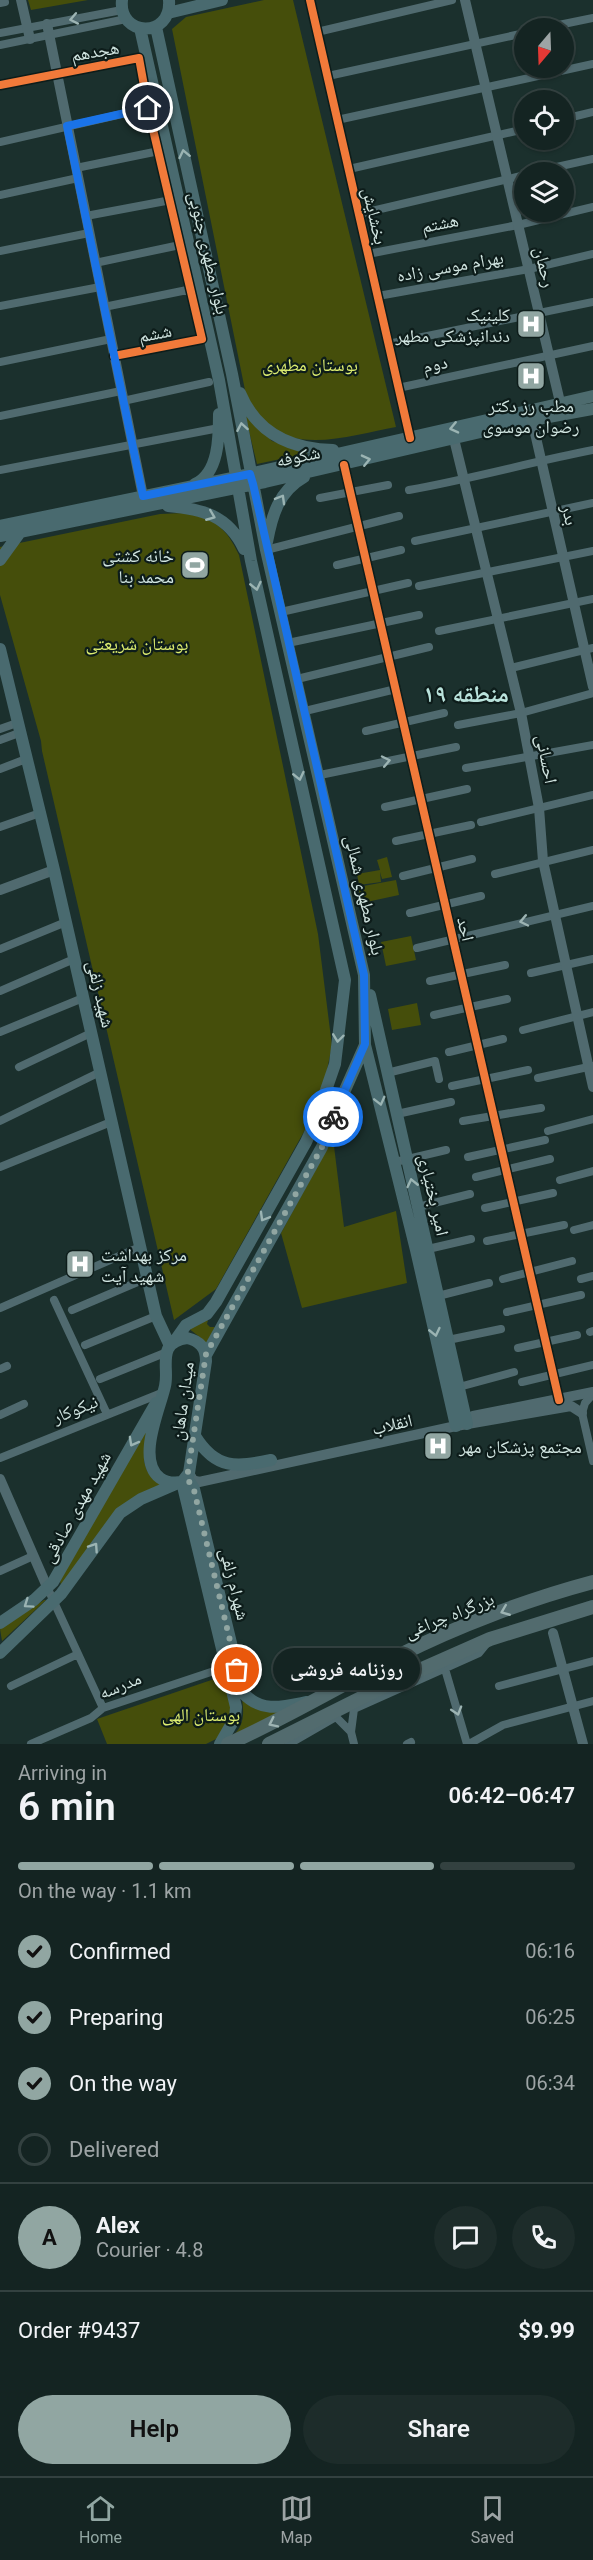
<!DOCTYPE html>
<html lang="en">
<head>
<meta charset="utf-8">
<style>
	body { margin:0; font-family:Roboto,"Noto Naskh Arabic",sans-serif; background:#1d2c2a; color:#f1f3f6; height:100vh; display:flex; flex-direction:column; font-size:22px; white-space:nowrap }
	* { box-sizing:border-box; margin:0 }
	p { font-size:20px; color:#9da4a5 }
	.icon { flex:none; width:33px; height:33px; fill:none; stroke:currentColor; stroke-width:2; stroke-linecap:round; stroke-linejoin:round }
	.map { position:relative; height:1744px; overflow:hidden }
	.details { display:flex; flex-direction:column; background:#142422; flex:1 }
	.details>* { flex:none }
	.needle { width:39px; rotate:199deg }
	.controls { position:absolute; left:514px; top:18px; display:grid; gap:12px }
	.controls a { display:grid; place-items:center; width:60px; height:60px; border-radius:50%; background:#142422; box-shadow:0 2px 4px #0004,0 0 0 2px #334140; font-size:30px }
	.pin { position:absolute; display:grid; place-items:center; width:51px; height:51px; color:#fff; margin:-26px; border:3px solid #fff; border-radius:50%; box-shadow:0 2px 6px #0007 }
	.courier { position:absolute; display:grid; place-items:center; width:60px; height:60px; margin:-30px; border:4px solid #1a73e8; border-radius:50%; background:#fff; color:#222; box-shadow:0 2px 8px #0007 }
	.bubble { position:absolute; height:42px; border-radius:21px; background:#142422; box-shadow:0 2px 4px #0004,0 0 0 2px #334140; font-size:20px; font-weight:600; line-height:42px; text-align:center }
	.headline em { font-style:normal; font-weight:600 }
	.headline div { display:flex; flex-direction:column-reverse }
	.headline { display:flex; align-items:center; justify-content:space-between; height:102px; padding:0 18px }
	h1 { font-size:39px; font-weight:600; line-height:45px }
	.bar { display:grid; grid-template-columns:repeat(4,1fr); gap:9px 6px; align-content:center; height:72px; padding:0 18px }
	.bar i { height:8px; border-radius:4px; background:#334140 }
	.bar .active { background:#91a6a2 }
	.bar p { grid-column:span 4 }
	.line { display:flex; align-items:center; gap:15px; padding:0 18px; border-top:2px solid #334140 }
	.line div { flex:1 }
	.round { display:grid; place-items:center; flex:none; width:63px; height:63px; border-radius:32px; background:#1d2c2a }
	ol { padding:0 18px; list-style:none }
	li { display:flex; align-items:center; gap:18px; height:66px }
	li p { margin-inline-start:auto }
	li .icon { padding:6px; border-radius:50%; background:#91a6a2; color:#111; stroke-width:4 }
	li:last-child { color:#9da4a5 }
	li i { width:33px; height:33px; border:3px solid #334140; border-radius:50% }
	.button { display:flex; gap:12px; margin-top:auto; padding:12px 18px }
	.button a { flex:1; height:69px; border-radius:36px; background:#91a6a2; color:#111; font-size:24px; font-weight:600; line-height:69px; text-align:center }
	.button a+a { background:#1d2c2a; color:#f1f3f6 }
	.tab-bar { display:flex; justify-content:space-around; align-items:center; height:84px; border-top:2px solid #334140; background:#142422; font-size:16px; color:#9da4a5 }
	.tab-bar a { display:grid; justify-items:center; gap:3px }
	.tab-bar .active { color:#91a6a2 }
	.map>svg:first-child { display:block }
</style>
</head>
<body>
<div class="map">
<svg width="593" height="1744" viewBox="0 0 593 1744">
	<rect width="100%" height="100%" fill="#1b302d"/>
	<path fill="#454e0b" d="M 28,0 L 88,0 L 31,10 Z
		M 264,0 L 293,0 L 396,427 C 356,434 297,455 265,422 C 258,416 253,407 247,400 L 172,29 L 186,17 Z
		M 245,415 L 272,441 L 309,453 L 257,464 Z
		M 184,513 C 214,518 226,527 239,555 L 318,934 L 332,1046 L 320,1103 L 216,1289 L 174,1320 L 42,751 L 41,741 L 0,595 L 0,547 L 160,514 Z
		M 387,857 L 392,877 L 382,879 L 380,872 L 381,882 L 359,885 L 357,874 L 380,870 L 377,860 Z
		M 396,880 L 399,895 L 362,903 L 358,887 Z
		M 411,936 L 416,960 L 386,966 L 381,942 Z
		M 417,1003 L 421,1025 L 392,1030 L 388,1009 Z
		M 333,1138 L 344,1227 L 396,1211 L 407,1283 L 302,1308 L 281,1233 Z
		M 208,1320 L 207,1324 L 210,1327 L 215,1327 L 205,1346 L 201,1338 L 188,1328 Z
		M 154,1415 L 144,1461 L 147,1471 L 163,1483 L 122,1509 L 61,1585 L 60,1581 Z
		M 44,1600 L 46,1600 L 2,1641 L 0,1629 Z
		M 229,1674 L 235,1700 L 228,1733 L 206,1744 L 107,1744 L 97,1719 Z
		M 241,1693 L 245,1697 L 287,1709 L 231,1737 C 246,1726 244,1710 241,1693 Z"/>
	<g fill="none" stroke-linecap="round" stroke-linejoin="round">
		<path stroke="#506a6f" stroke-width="8" d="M 310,0 L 410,438
			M 0,3 L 5,2
			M 544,28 L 593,18
			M 317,32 L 452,0
			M 0,33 L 122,10
			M 0,45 L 126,19
			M 328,76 L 525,33
			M 0,85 L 139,58 L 148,108 L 202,339 L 114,356
			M 564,119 L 593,112
			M 337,120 L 593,64
			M 0,142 L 148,108
			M 76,168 L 159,151
			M 349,169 L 525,129
			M 534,172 L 593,159
			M 0,195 L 78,178
			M 359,214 L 525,175
			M 86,216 L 171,200
			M 0,251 L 89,233
			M 368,254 L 518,225 L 593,207
			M 95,263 L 180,245
			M 378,296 L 529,269 L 593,254
			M 0,306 L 100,287
			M 104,307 L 192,289
			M 388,344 L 593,302
			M 0,362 L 111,339
			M 398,388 L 593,346
			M 123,401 L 209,382
			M 0,416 L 121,391
			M 0,470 L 219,428
			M 409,490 C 471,479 531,462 593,450
			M 320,498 L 388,485
			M 415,541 L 593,503
			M 266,550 L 399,516
			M 337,565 L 401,550
			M 419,586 L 593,551
			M 281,612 L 408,583
			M 439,631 L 593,599
			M 288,643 L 419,615
			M 511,668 L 593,648
			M 297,679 L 429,647
			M 305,711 L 396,689
			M 458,725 L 521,713 L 593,693
			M 0,729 L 17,723
			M 366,731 L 444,713
			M 0,740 L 19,733
			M 466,768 L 593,745
			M 0,769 L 26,759
			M 320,775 L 456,747
			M 385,807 L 467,789
			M 481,822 L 593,795
			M 0,827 L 40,813
			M 396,841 L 471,825
			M 495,874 L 593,850
			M 403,876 L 472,859
			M 410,913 L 481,896
			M 417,948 L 593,906
			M 0,949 L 66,922
			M 531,973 L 593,959
			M 430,981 L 505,965
			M 0,991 L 74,959
			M 434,1015 L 507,999
			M 523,1030 L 593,1012
			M 0,1032 L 83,998
			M 449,1052 L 503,1039
			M 19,1067 L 91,1033
			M 387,1073 L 435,1061 L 439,1079
			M 538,1078 L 593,1066
			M 452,1086 L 528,1070
			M 397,1114 L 451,1102
			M 0,1121 L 100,1072
			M 463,1121 L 541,1108
			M 548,1131 L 593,1119
			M 468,1157 L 545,1140
			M 395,1162 L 446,1150
			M 0,1167 L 111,1122
			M 476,1177 L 550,1159
			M 560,1180 L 593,1171
			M 418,1207 L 470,1194
			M 485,1208 L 553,1193
			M 574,1230 L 593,1225
			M 487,1241 L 564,1225
			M 428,1249 L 471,1239
			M 503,1279 L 572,1261
			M 581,1279 L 593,1276
			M 438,1296 L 489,1283
			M 54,1300 L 107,1414
			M 0,1308 L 140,1247
			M 72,1310 L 147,1278
			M 507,1312 L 581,1295
			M 590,1332 L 593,1331
			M 448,1340 L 501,1329
			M 85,1345 L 156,1316
			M 518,1348 L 577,1335
			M 0,1369 L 7,1366
			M 100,1379 L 167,1352
			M 522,1382 L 593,1365
			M 459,1387 L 514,1372
			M 593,1394 L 585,1403 L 582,1413 L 593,1461
			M 0,1415 L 24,1404
			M 0,1458 L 164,1392
			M 0,1571 L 33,1556
			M 48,1589 L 103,1708
			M 445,1669 L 467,1744
			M 11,1686 L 78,1654
			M 499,1686 L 593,1661
			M 356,1708 L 479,1653 L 488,1642
			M 354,1709 L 351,1732 L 354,1744
			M 336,1717 L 351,1732
			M 31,1744 L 91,1718 L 103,1708 L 226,1667
			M 289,1744 L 334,1718
			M 407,1744 L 411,1742
			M 469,1744 L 503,1725 L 593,1701"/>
		<path stroke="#506a6f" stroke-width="10" d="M 21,0 L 30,39
			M 465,0 L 560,402
			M 47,24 L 143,496
			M 532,420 L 593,687
			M 454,439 L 521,713 L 539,808 L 543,861 L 593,1087
			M 344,465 L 559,1400
			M 0,890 L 54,870
			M 473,1416 L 593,1392
			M 189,1473 L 193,1480 L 199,1482 L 456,1426 L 571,1406 L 582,1413
			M 0,1479 L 48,1589
			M 553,1633 L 583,1744"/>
		<path stroke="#496a6f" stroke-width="12" d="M 122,0 C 118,37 172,39 169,0
			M 168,13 L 222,0
			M 156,27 L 232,374 L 266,550 L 364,975 L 365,1045 L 333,1117 L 322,1147 L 206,1355
			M 140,28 L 219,380 L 251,561 L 345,980 L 335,1064 L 315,1122 L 306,1142 L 216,1302 L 207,1314 L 186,1325 L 174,1342
			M 240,393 C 257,434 292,449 333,450
			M 195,484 C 219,473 219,437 219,414
			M 168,506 C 202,509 228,515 244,549
			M 0,526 L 236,477 L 532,410
			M 0,536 L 265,482 L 532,420
			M 267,542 C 272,515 279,491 304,477
			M 0,560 L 21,531
			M 0,649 L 54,870 L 156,1316 L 170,1346
			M 370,995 L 467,1424
			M 365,1045 L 416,1250 L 456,1426
			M 187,1338 C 200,1341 206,1348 206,1361 L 189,1473 L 182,1482 C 174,1483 166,1483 160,1478 C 136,1460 160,1409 165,1386 C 168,1374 163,1360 168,1349 C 172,1341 179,1339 187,1338 Z
			M 195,1436 C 216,1470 236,1467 271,1460
			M 187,1478 L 194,1489 L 243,1693 C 262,1713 282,1707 307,1702
			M 182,1482 L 236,1707 L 235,1718 L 220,1744
			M 0,1623 L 34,1600 L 53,1582 L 156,1403
			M 0,1653 L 61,1594 L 120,1513 L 141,1499 L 178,1483"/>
		<path stroke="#4d6b6e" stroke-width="12" d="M 532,410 L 593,396
			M 532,420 L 593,409"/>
		<path stroke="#526b6e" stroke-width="14" d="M 228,1744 C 286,1718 341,1685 398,1656 C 457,1626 529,1599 593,1582
			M 269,1744 L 395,1681 L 490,1639 L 593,1607"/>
		<g stroke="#0d1c1a" stroke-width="11">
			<path id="cycleway" d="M 310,0 L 410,438
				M 0,85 L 139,58 L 148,108 L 202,339 L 114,356
				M 344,465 L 559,1400"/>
		</g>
		<use href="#cycleway" stroke="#f17a3a" stroke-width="8"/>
	</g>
	<defs><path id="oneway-chevron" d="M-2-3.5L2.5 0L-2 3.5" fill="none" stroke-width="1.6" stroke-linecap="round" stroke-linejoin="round" transform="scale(1.5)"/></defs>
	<g stroke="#9db4b3">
		<use href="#oneway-chevron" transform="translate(74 19) rotate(169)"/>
		<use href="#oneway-chevron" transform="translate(386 761) rotate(-12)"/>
		<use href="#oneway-chevron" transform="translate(524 921) rotate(168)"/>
		<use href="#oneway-chevron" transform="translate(457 1711) rotate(73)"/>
	</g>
	<g stroke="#9bb4b3">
		<use href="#oneway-chevron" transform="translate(184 154) rotate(-102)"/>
		<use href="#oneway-chevron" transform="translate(242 427) rotate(-100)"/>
		<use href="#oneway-chevron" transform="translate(454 428) rotate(167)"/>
		<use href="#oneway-chevron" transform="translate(366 460) rotate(-13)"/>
		<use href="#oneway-chevron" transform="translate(281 499) rotate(-60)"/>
		<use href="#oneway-chevron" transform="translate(211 516) rotate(22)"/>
		<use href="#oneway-chevron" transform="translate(256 586) rotate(77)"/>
		<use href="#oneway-chevron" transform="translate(299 776) rotate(77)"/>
		<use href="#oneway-chevron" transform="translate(338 1038) rotate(97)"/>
		<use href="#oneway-chevron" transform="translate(380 1101) rotate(76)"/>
		<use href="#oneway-chevron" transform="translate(412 1183) rotate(-103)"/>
		<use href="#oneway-chevron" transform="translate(264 1217) rotate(120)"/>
		<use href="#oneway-chevron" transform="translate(435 1332) rotate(77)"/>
		<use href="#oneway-chevron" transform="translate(133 1442) rotate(119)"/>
		<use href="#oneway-chevron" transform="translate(94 1547) rotate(-56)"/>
		<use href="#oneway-chevron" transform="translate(28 1604) rotate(145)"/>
	</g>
	<g stroke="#9eb4b3">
		<use href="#oneway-chevron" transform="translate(505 1611) rotate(158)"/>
		<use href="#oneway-chevron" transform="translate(273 1723) rotate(154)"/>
	</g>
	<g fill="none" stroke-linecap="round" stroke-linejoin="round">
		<path stroke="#91a6a2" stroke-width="6" stroke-dasharray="0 10.8" d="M 237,1670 L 194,1490 L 187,1478 L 206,1354 L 322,1147 L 333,1117"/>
		<path stroke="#1a73e8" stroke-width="8" d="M 148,108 L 67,126 L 143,496 L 250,474 L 253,484 L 364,975 L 365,1044 L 333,1117"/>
	</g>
	<defs>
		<g id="hospital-square" transform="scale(1.5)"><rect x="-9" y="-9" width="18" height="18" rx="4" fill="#91a6a2" stroke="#0d1c1a"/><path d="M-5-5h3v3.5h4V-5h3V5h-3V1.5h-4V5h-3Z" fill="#fff"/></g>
		<g id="stadium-square" transform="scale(1.5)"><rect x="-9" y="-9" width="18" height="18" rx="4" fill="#91a6a2" stroke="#0d1c1a"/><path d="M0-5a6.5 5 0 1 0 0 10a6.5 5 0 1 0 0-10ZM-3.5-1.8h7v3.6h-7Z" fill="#fff"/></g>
	</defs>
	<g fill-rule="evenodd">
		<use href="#hospital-square" x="531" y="324"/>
		<use href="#hospital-square" x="531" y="376"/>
		<use href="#stadium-square" x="195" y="565"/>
		<use href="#hospital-square" x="80" y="1264"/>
		<use href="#hospital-square" x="438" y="1446"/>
	</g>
	<g text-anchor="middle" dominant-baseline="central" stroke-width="4.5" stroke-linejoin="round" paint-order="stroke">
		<g font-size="18" fill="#d1e5e1" stroke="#0d1c1a">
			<text transform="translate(95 51) rotate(-10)">هجدهم</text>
			<text transform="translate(375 216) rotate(77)">بخشایش</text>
			<text transform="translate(440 223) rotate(-11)">هشتم</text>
			<text transform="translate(209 253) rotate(77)">بلوار مطهری جنوبی</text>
			<text transform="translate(450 266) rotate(-10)">بهرام موسی زاده</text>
			<text transform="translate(545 267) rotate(77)">رحمان</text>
			<text transform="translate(155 333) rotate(-11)">ششم</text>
			<text transform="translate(435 364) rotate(-12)">دوم</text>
			<text transform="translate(298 456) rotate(-12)">شکوفه</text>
			<text transform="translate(570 515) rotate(77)">بدر</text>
			<text transform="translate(547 759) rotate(79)">احسانی</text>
			<text transform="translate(365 895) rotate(77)">بلوار مطهری شمالی</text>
			<text transform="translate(466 929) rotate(77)">احد</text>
			<text transform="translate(101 994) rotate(77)">شهید زلفی</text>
			<text transform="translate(434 1195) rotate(77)">امیر بختیاری</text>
			<text transform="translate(182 1401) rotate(-82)">میدان ماهان</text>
			<text transform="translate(75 1409) rotate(-22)">نیکوکار</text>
			<text transform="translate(392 1424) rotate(-13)">انقلاب</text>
			<text transform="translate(76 1507) rotate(-61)">شهید مهدی صادقی</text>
			<text transform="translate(235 1584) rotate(76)">شهرام زلفی</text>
			<text transform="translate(449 1615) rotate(-22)">بزرگراه چراغی</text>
			<text transform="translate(120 1685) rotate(-22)">مدرسه</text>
		</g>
		<g font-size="18" fill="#d1e5e1" stroke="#0d1c1a" text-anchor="end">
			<text x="510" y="314">کلینیک<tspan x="510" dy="21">دندانپزشکی مطهر</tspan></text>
			<text x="531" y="405" text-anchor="middle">مطب رز دکتر<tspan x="531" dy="21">رضوان موسوی</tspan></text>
			<text x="174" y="555">خانه کشتی<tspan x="174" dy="21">محمد بنا</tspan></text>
			<text x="101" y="1254" text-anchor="start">مرکز بهداشت<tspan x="101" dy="21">شهید آیت</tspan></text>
			<text x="459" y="1446" text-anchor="start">مجتمع پزشکان مهر</text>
		</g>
		<g font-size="18" fill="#dded70" stroke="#0d1c1a">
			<text x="310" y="364">بوستان مطهری</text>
			<text x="137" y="643">بوستان شریعتی</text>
			<text x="201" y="1714">بوستان الهی</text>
		</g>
		<g font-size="24" font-weight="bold" fill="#bae3dc" stroke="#0d1c1a">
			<text x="466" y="694">منطقه ۱۹</text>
		</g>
	</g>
</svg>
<div class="controls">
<a><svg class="needle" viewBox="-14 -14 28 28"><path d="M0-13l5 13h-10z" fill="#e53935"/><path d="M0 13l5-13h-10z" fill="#9da4a5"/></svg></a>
<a><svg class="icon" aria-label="locate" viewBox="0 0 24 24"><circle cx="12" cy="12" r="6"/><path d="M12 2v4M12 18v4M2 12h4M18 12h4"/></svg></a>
<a><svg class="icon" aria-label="layers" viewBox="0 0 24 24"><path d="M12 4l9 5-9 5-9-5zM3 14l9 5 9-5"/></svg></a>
</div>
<div class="pin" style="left:237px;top:1670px;background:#ea580c"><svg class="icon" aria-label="bag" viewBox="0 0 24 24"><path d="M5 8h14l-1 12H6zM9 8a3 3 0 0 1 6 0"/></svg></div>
<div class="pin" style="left:148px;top:108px;background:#1f2937"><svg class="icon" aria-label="home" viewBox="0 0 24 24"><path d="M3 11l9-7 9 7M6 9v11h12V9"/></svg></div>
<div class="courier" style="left:333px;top:1117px"><svg class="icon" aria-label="bike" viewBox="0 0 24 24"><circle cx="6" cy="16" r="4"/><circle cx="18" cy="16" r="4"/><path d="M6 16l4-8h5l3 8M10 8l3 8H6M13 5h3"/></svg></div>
<div class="bubble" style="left:273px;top:1648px;width:147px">روزنامه فروشی</div>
</div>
<section class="details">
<div class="headline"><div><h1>6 min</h1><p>Arriving in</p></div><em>06:42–06:47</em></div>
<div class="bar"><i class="active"></i><i class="active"></i><i class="active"></i><i></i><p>On the way · 1.1 km</p></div>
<ol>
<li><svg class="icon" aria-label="check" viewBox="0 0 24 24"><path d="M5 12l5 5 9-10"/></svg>Confirmed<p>06:16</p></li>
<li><svg class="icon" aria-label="check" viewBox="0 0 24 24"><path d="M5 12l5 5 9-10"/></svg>Preparing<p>06:25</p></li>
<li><svg class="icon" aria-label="check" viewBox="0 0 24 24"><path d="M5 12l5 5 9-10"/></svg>On the way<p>06:34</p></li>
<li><i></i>Delivered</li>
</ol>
<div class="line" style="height:108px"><b class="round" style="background:#91a6a2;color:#111">A</b><div><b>Alex</b><p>Courier · 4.8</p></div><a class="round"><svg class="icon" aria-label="chat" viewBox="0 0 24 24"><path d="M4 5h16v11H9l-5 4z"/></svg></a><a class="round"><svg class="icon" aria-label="phone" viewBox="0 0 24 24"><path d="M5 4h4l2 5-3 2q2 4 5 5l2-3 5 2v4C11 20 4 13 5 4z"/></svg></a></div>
<div class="line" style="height:78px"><div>Order #9437</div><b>$9.99</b></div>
<div class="button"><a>Help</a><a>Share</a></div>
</section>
<nav class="tab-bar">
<a class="active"><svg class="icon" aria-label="home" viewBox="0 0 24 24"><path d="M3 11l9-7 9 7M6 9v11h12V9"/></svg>Home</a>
<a><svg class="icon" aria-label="map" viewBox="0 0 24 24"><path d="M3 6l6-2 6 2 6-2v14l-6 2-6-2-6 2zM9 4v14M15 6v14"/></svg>Map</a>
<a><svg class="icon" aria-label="saved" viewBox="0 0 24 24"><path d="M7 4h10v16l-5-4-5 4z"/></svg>Saved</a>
</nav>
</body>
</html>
